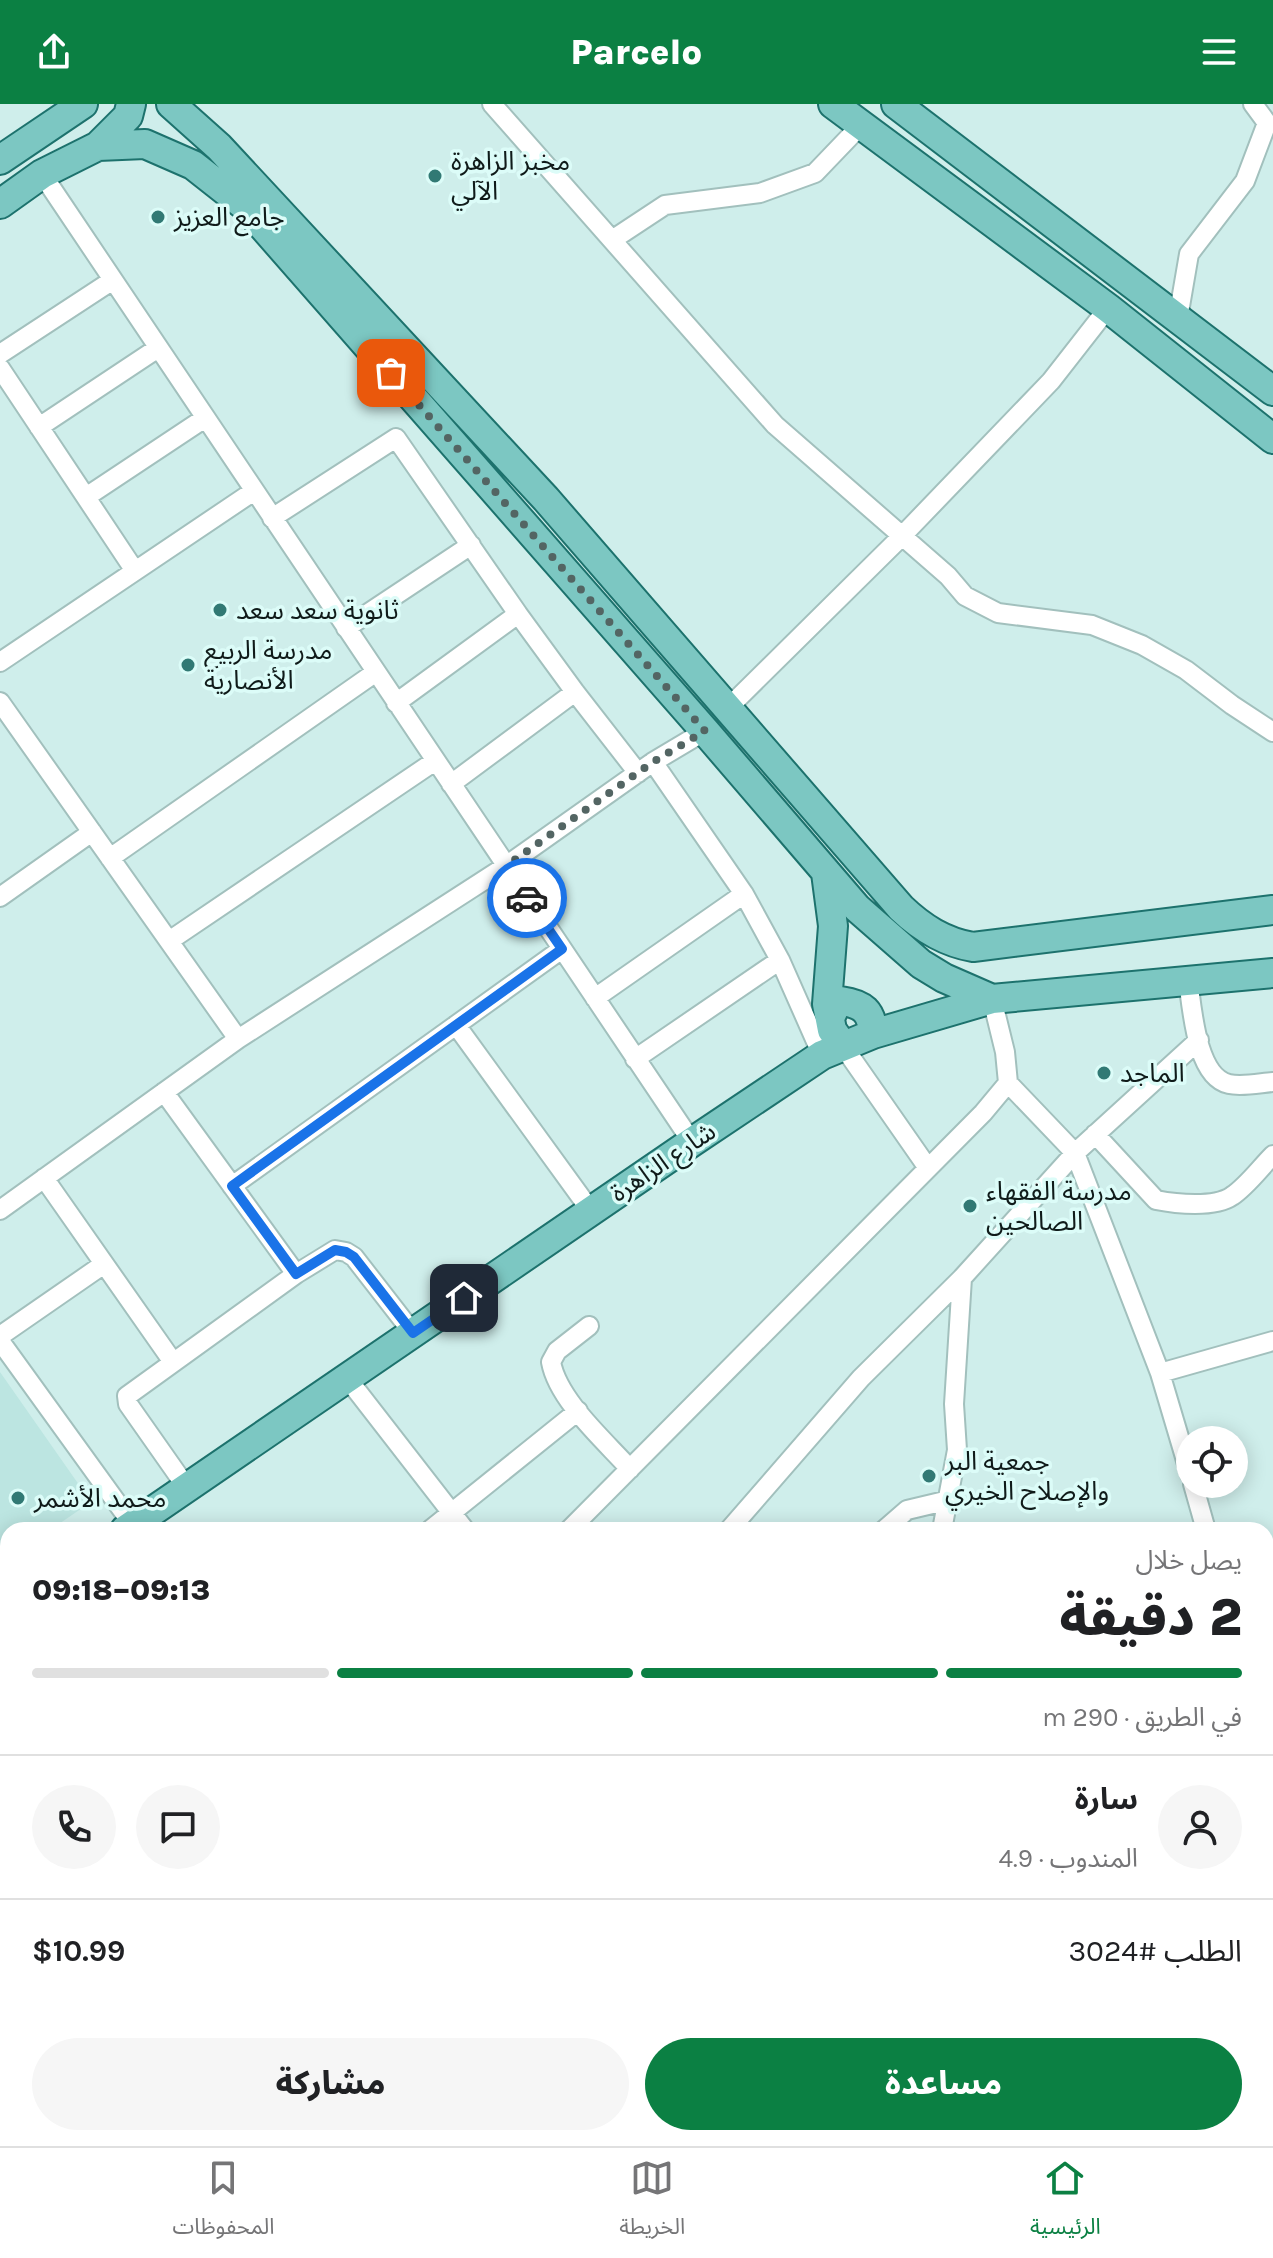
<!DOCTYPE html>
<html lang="ar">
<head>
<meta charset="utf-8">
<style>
	body { margin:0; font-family:Karla,"Noto Sans Arabic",sans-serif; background:#f6f6f6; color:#202124; direction:rtl; height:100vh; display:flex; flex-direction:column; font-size:30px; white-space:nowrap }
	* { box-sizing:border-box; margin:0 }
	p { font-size:26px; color:#757577 }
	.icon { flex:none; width:44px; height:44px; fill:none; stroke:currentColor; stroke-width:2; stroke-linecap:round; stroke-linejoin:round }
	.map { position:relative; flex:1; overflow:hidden; direction:ltr }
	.panel { position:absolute; left:0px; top:1418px; width:1274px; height:624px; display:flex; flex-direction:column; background:#fff; border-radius:24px 24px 0 0; box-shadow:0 4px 20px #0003; direction:rtl }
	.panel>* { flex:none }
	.buttons { position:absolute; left:1176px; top:1322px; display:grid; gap:16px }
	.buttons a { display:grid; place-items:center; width:72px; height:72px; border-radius:50%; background:#fff; box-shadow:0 4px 20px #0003; font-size:40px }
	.pin { position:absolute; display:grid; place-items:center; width:68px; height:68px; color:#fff; margin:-34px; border-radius:16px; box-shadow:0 4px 12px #0006 }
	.courier { position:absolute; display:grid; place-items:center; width:80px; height:80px; margin:-40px; border:6px solid #1a73e8; border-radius:50%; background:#fff; color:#222; box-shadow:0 2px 10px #0007 }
	.overview em { font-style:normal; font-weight:800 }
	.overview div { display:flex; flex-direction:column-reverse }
	.overview { display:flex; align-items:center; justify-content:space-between; height:136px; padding:0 32px }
	h1 { font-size:52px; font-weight:800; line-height:60px }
	.bar { display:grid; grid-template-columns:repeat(4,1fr); gap:12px 8px; align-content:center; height:96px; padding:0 32px }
	.bar i { height:10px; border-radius:6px; background:#e0e0e0 }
	.bar .active { background:#0b8043 }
	.bar p { grid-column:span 4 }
	.line { display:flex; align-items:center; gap:20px; padding:0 32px; border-top:2px solid #e0e0e0 }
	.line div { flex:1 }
	.round { display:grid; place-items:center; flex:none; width:84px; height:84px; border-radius:42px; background:#f6f6f6 }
	.action { display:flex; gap:16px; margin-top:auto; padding:16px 32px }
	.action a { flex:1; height:92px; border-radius:48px; background:#0b8043; color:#fff; font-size:32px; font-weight:800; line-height:92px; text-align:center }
	.action a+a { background:#f6f6f6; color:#202124 }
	header { display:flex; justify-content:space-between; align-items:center; height:104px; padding:0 32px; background:#0b8043; color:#fff; font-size:36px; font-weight:800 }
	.dock { display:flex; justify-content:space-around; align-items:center; height:112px; border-top:2px solid #e0e0e0; background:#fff; font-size:22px; color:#757577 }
	.dock a { display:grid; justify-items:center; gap:4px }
	.dock .active { color:#0b8043 }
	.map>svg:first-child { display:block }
</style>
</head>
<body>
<header><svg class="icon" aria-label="menu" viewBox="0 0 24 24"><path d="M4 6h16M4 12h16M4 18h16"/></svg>Parcelo<svg class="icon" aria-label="share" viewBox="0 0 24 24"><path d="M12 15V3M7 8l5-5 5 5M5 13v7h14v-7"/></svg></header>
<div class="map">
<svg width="1273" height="2042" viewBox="0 0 1273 2042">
	<rect width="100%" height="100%" fill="#cfeeeb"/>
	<path fill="#bce5e1" d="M 0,1268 L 91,1398 L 50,1426 L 8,1426 L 8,1455 L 0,1461 Z"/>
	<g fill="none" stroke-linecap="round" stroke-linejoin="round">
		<g stroke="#a2c0bd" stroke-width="22">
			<path id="street" d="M 492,0 L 775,321 L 948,472 L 965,492 L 998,509 L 1092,521 L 1142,541 L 1186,566 L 1232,601 L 1273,628
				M 42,70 L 692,1038
				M 612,136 L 665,101 L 760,89 L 815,69 L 861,21
				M 1178,214 L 1189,150 L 1245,77 L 1267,19 L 1253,0
				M 0,250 L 113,176
				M 0,264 L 135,467
				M 39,323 L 158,244
				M 86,393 L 205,314
				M 272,414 L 396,334 L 518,510 L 575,588 L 638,669
				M 346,524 L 471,441
				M 0,558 L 254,387
				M 0,598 L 238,935
				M 396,599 L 518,510
				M 728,604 L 902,432 L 1051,277 L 1108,204
				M 653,658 L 744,790 L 780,856 L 822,951
				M 451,680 L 575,588
				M 110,754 L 376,568
				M 0,793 L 92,728
				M 169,837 L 435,657
				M 1188,876 C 1192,903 1196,973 1229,980 C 1242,983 1260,979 1273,978
				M 595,894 L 744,790
				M 456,921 L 591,1107
				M 843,942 L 928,1064
				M 635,955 L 780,856
				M 1008,979 L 1075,1049 L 1160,1269 L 1190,1370
				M 164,988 L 296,1170
				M 1095,1030 L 1156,1096 C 1176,1100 1215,1104 1232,1092 C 1247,1082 1260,1064 1273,1051
				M 44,1074 L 173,1258
				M 232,1082 L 562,845
				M 0,1106 L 238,935 L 506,762 L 653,658 L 705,627
				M 589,1222 L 557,1247 L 551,1258 C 558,1296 604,1336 630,1365
				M 0,1232 L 104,1160
				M 0,1237 L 133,1421
				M 1160,1269 L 1273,1237
				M 347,1274 L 465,1426
				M 1193,1380 L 1206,1426
				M 187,1384 L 128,1300 L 127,1292 L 296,1170 L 335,1146 L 346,1148 L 354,1153 L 413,1229
				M 430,1426 L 578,1307
				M 569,1426 L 983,1009 L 1008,979 L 1005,948 L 992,895
				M 729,1426 L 861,1274 L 962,1174 L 1075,1049 L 1199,936
				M 884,1426 L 907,1406 L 949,1396
				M 942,1426 L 957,1346 L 954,1300 L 962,1174
				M 1266,1528 L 1273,1527
				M 1266,1598 L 1273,1617
				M 1266,1703 L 1273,1701
				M 0,1844 L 8,1838
				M 1266,1900 L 1273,1900
				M 0,2028 L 7,2042
				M 347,2034 L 351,2042
				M 1225,2034 L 1227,2042
				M 133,2042 L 136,2034
				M 464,2042 L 482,2034
				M 778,2042 L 782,2034
				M 1091,2042 L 1098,2034"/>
		</g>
		<g stroke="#1d726d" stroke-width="32">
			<path id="primary" d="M 171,0 L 219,43 L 546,395 L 901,804 C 922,824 944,838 973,843 L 1273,806
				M 833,0 L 1108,204 L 1273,335
				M 896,0 L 1273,287
				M 98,42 L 128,12 L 131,0
				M 0,56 L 83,0
				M 0,100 L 42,70 L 98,42 L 145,40 L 193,61 L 245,102 L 705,627 L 857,804 L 921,860 L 944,874 L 992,895
				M 826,769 L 833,822 L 827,900 L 832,926 L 843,942
				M 830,914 L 835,903 L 841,897 C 863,900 872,907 873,930
				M 125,1426 L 692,1038 L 822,951 L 873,930 L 992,895 L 1273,869
				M 0,1512 L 8,1506"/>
		</g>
		<use href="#street" stroke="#fff" stroke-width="18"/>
		<use href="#primary" stroke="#7cc7c2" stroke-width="28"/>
	</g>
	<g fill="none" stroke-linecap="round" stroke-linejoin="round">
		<path stroke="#536563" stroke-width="8" stroke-dasharray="0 14.4" d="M 391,269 L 705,627 L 653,658 L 506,762 L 527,794"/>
		<path stroke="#1a73e8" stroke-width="10" d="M 464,1194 L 413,1229 L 354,1153 L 346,1148 L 335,1146 L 296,1170 L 232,1082 L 562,845 L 527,794"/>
	</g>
	<g fill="#317974" stroke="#dcfcf8" stroke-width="3">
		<circle cx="435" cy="72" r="8"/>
		<circle cx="158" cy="113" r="8"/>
		<circle cx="220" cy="506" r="8"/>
		<circle cx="188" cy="561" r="8"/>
		<circle cx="1104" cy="969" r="8"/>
		<circle cx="970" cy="1102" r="8"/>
		<circle cx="929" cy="1372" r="8"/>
		<circle cx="18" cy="1394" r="8"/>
	</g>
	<g text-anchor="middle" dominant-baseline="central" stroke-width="7" stroke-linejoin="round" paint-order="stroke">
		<g font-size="26" fill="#101b1a" stroke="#dcfcf8" text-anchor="start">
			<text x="451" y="57">مخبز الزاهرة<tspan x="451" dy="30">الآلي</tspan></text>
			<text x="174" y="113">جامع العزيز</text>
			<text x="236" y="506">ثانوية سعد سعد</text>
			<text x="204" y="546">مدرسة الربيع<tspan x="204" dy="30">الأنصارية</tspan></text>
			<text x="1120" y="969">الماجد</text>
			<text x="986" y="1087">مدرسة الفقهاء<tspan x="986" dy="30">الصالحين</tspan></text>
			<text x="945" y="1357">جمعية البر<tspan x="945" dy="30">والإصلاح الخيري</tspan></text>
			<text x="34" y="1394">محمد الأشمر</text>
		</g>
		<g font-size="26" fill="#101b1a" stroke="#dcfcf8">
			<text transform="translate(663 1058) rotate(-34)">شارع الزاهرة</text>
		</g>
	</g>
</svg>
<div class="buttons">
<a><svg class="icon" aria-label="locate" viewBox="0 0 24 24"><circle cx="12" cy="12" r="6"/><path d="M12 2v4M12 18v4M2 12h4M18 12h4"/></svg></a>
</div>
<div class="pin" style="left:391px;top:269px;background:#ea580c"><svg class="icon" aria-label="bag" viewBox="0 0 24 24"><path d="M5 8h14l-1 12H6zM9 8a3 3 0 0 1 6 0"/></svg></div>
<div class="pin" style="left:464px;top:1194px;background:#1f2937"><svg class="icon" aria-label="home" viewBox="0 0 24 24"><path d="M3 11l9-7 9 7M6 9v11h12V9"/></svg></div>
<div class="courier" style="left:527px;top:794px"><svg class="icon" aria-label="car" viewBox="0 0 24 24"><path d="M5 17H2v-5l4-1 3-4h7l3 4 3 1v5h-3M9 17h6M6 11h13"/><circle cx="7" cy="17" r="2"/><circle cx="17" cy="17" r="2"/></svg></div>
<section class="panel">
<div class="overview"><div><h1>2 دقيقة</h1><p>يصل خلال</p></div><em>09:13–09:18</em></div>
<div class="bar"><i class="active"></i><i class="active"></i><i class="active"></i><i></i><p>في الطريق · 290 m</p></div>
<div class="line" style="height:144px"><a class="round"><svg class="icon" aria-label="person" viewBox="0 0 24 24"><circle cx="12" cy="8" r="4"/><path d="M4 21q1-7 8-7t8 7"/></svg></a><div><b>سارة</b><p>المندوب · 4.9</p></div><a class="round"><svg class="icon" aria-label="chat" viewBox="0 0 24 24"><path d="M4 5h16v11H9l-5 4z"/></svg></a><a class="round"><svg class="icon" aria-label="phone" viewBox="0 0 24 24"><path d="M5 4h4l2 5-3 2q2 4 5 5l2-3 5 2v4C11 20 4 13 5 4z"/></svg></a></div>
<div class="line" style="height:104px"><div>الطلب #3024</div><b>$10.99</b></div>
<div class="action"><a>مساعدة</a><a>مشاركة</a></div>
</section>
</div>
<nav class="dock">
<a class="active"><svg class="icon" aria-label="home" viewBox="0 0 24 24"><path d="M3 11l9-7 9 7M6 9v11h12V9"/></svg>الرئيسية</a>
<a><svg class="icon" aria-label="map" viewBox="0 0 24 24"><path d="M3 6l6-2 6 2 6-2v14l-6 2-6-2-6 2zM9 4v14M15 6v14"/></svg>الخريطة</a>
<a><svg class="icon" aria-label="saved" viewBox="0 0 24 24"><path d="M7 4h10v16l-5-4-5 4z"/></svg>المحفوظات</a>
</nav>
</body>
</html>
